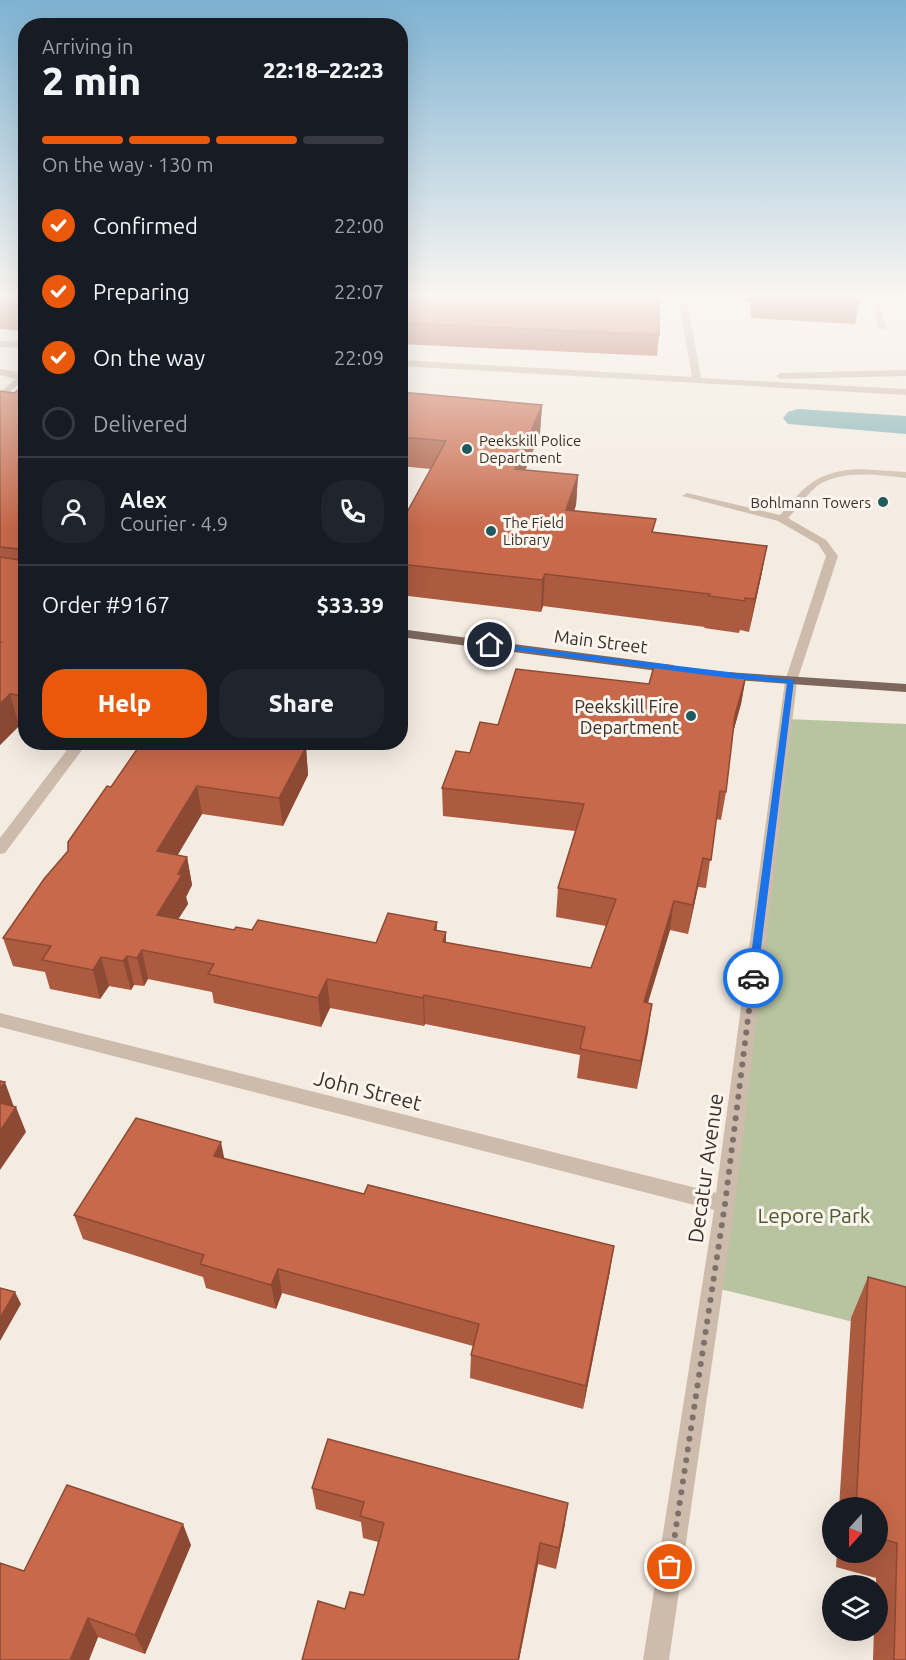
<!DOCTYPE html>
<html lang="en">
<head>
<meta charset="utf-8">
<style>
	body { margin:0; font-family:Ubuntu,sans-serif; background:#20242c; color:#f1f3f6; height:100vh; display:flex; flex-direction:column; font-size:22px; white-space:nowrap }
	* { box-sizing:border-box; margin:0 }
	p { font-size:20px; color:#9ea1a6 }
	.icon { flex:none; width:33px; height:33px; fill:none; stroke:currentColor; stroke-width:2; stroke-linecap:round; stroke-linejoin:round }
	.map { position:relative; flex:1; overflow:hidden }
	.sheet { position:absolute; left:18px; top:18px; width:390px; height:732px; display:flex; flex-direction:column; background:#171b24; border-radius:24px; box-shadow:0 6px 24px #0002 }
	.sheet>* { flex:none }
	.needle { width:39px; rotate:201deg }
	.fabs { position:absolute; left:822px; top:1497px; display:grid; gap:12px }
	.fabs a { display:grid; place-items:center; width:66px; height:66px; border-radius:50%; background:#171b24; box-shadow:0 6px 24px #0002; font-size:30px }
	.pin { position:absolute; display:grid; place-items:center; width:51px; height:51px; color:#fff; margin:-26px; border:3px solid #fff; border-radius:50%; box-shadow:0 2px 6px #0007 }
	.courier { position:absolute; display:grid; place-items:center; width:60px; height:60px; margin:-30px; border:4px solid #1a73e8; border-radius:50%; background:#fff; color:#222; box-shadow:0 2px 8px #0007 }
	.headline em { font-style:normal; font-weight:800 }
	.headline div { display:flex; flex-direction:column-reverse }
	.headline { display:flex; align-items:center; justify-content:space-between; height:102px; padding:0 24px }
	h1 { font-size:39px; font-weight:800; line-height:45px }
	.bar { display:grid; grid-template-columns:repeat(4,1fr); gap:9px 6px; align-content:center; height:72px; padding:0 24px }
	.bar i { height:8px; border-radius:4px; background:#363941 }
	.bar .on { background:#ea580c }
	.bar p { grid-column:span 4 }
	.line { display:flex; align-items:center; gap:15px; padding:0 24px; border-top:2px solid #363941 }
	.line div { flex:1 }
	.round { display:grid; place-items:center; flex:none; width:63px; height:63px; border-radius:24px; background:#20242c }
	ol { padding:0 24px; list-style:none }
	li { display:flex; align-items:center; gap:18px; height:66px }
	li p { margin-inline-start:auto }
	li .icon { padding:6px; border-radius:50%; background:#ea580c; color:#fff; stroke-width:4 }
	li:last-child { color:#9ea1a6 }
	li i { width:33px; height:33px; border:3px solid #363941; border-radius:50% }
	.primary-button { display:flex; gap:12px; margin-top:auto; padding:12px 24px }
	.primary-button a { flex:1; height:69px; border-radius:24px; background:#ea580c; color:#fff; font-size:24px; font-weight:800; line-height:69px; text-align:center }
	.primary-button a+a { background:#20242c; color:#f1f3f6 }
	.map>svg:first-child { display:block }
</style>
</head>
<body>
<div class="map">
<svg width="906" height="1660" viewBox="0 0 906 1660">
	<rect width="100%" height="100%" fill="#f4ebe1"/>
	<path fill="#b8c4a0" d="M 786,719 L 906,724 L 906,1335 L 712,1287 Z"/>
	<g fill="none" stroke-linecap="round" stroke-linejoin="round">
		<path fill="#7fb0b2" fill-rule="evenodd" d="M 798,409 L 906,416 L 906,434 L 788,424 L 783,418 L 788,412 Z"/>
		<path fill="#cdbbac" fill-rule="evenodd" d="M 678,295 L 686,295 L 701,378 L 906,389 L 906,395 L 400,366 L 400,360 L 692,377 Z
			M 870,295 L 878,295 L 886,330 L 879,328 Z
			M 0,341 L 26,342 L 26,348 L 0,347 Z
			M 0,369 L 18,372 L 25,379 L 0,400 L 0,392 L 16,379 L 0,375 Z
			M 906,370 L 906,376 L 780,379 L 776,376 L 780,373 Z
			M 858,469 L 906,472 L 906,478 C 879,475 841,469 817,486 C 806,495 798,508 788,518 L 826,540 L 838,556 L 797,681 L 735,1204 L 669,1660 L 643,1660 L 714,1210 L 0,1027 L 0,1013 L 716,1193 L 785,681 L 826,556 L 818,544 L 778,521 L 682,496 L 687,493 L 780,515 C 806,485 816,472 858,469 Z
			M 73,742 L 88,742 L 5,853 L 0,854 L 0,838 Z"/>
		<path fill="#7d675c" fill-rule="evenodd" d="M 400,629 L 673,665 L 679,669 L 673,673 L 400,637 Z
			M 726,672 L 906,684 L 906,692 L 721,679 L 720,676 Z"/>
	</g>
	<path fill="#ac5a40" d="M 0,295 L 26,295 L 26,331 L 0,329 Z
		M 400,295 L 659,335 L 657,356 L 400,344 Z
		M 746,295 L 859,295 L 860,301 L 855,324 L 751,318 L 750,302 L 745,302 Z
		M 26,384 L 26,727 L 19,726 L 0,745 L 0,391 L 14,393 Z
		M 400,392 L 542,405 L 540,433 L 525,470 L 578,475 L 576,505 L 574,511 L 654,533 L 767,546 L 761,577 L 749,632 L 740,630 L 739,633 L 704,628 L 705,627 L 543,606 L 541,612 L 400,595 L 400,525 L 431,469 L 400,466 Z
		M 746,676 L 741,704 L 733,732 L 726,792 L 721,820 L 716,819 L 706,888 L 698,887 L 688,934 L 670,930 L 648,1003 L 652,1004 L 637,1089 L 577,1078 L 580,1055 L 425,1024 L 424,1026 L 330,1008 L 321,1027 L 214,1003 L 212,992 L 148,979 L 144,986 L 134,985 L 131,990 L 109,986 L 100,999 L 50,989 L 45,972 L 13,966 L 3,938 L 68,851 L 111,787 L 306,747 L 308,775 L 283,826 L 202,814 L 177,855 L 187,857 L 192,885 L 186,897 L 188,904 L 178,919 L 234,930 L 252,930 L 376,943 L 437,922 L 437,931 L 446,943 L 591,968 L 606,926 L 556,917 L 558,888 L 575,831 L 443,816 L 442,788 L 470,753 L 498,725 L 649,684 Z
		M 224,1158 L 610,1271 L 583,1409 L 470,1378 L 471,1355 L 473,1346 L 282,1293 L 276,1309 L 206,1288 L 203,1277 L 83,1239 L 74,1215 Z
		M 868,1277 L 906,1287 L 906,1660 L 873,1660 L 874,1630 L 878,1630 L 878,1586 L 876,1586 L 876,1578 L 836,1567 L 837,1552 L 878,1552 L 878,1508 L 839,1508 L 851,1318 Z
		M 312,1488 L 565,1524 L 556,1569 L 538,1564 L 519,1660 L 302,1660 L 345,1609 L 364,1595 L 378,1542 L 363,1538 L 361,1522 L 316,1509 Z
		M 191,1545 L 145,1654 L 98,1637 L 89,1660 L 0,1660 L 24,1571 Z"/>
	<path fill="#8c4a34" d="M 542,405 L 540,433 L 514,499 L 515,469 Z
		M 578,475 L 576,505 L 564,541 L 566,510 Z
		M 767,546 L 761,577 L 749,632 L 755,599 Z
		M 545,574 L 543,606 L 541,612 L 542,580 Z
		M 746,676 L 741,704 L 730,743 L 735,715 Z
		M 10,694 L 19,726 L 0,745 L 0,704 Z
		M 306,747 L 308,775 L 283,826 L 279,798 Z
		M 197,786 L 202,814 L 163,880 L 157,851 Z
		M 187,857 L 192,885 L 186,897 L 188,904 L 163,943 L 157,915 Z
		M 703,858 L 698,887 L 688,934 L 693,905 Z
		M 674,901 L 670,930 L 639,1031 L 644,1002 Z
		M 446,932 L 446,961 L 443,942 Z
		M 142,950 L 148,979 L 144,986 L 137,958 Z
		M 127,956 L 134,985 L 131,990 L 123,961 Z
		M 101,957 L 109,986 L 100,999 L 93,970 Z
		M 327,979 L 330,1008 L 321,1027 L 318,998 Z
		M 424,995 L 425,1024 L 424,1026 L 423,998 Z
		M 652,1004 L 648,1033 L 637,1089 L 641,1061 Z
		M 5,1082 L 14,1107 L 0,1124 L 0,1089 Z
		M 16,1107 L 26,1132 L 0,1170 L 0,1131 Z
		M 221,1142 L 226,1167 L 214,1156 Z
		M 614,1246 L 610,1271 L 583,1409 L 586,1386 Z
		M 278,1269 L 282,1293 L 276,1309 L 271,1285 Z
		M 15,1292 L 21,1304 L 0,1341 L 0,1318 Z
		M 568,1503 L 565,1524 L 556,1569 L 559,1548 Z
		M 183,1524 L 191,1545 L 145,1654 L 135,1635 Z
		M 540,1543 L 538,1564 L 519,1660 L 518,1660 Z
		M 88,1618 L 98,1637 L 89,1660 L 70,1660 Z"/>
	<path fill="#c8694b" stroke="#8c4a34" stroke-width="1.5" d="M 0,295 L 26,295 L 26,307 L 0,306 Z
		M 400,295 L 659,295 L 659,335 L 400,323 Z
		M 757,295 L 859,295 L 860,301 Z
		M 26,384 L 26,696 L 10,694 L 0,704 L 0,643 L 1,642 L 0,642 L 0,557 L 20,560 L 19,549 L 0,547 L 0,391 L 14,393 Z
		M 400,392 L 542,405 L 515,469 L 578,475 L 566,510 L 656,519 L 652,532 L 767,546 L 755,599 L 745,598 L 745,601 L 709,596 L 710,594 L 545,574 L 542,580 L 400,564 L 400,525 L 446,441 L 400,437 Z
		M 654,666 L 746,676 L 735,715 L 726,792 L 720,791 L 711,860 L 703,858 L 693,905 L 674,901 L 644,1002 L 652,1004 L 641,1061 L 580,1049 L 585,1027 L 424,995 L 423,998 L 327,979 L 318,998 L 208,974 L 214,964 L 142,950 L 137,958 L 127,956 L 123,961 L 101,957 L 93,970 L 42,960 L 51,946 L 3,938 L 44,879 L 68,851 L 68,842 L 107,786 L 111,787 L 142,742 L 273,742 L 306,747 L 279,798 L 197,786 L 157,851 L 187,857 L 178,874 L 182,875 L 157,915 L 234,930 L 236,927 L 252,930 L 258,920 L 376,943 L 388,913 L 437,922 L 434,930 L 446,932 L 443,942 L 591,968 L 616,899 L 558,888 L 584,804 L 442,788 L 456,751 L 470,753 L 480,722 L 498,725 L 516,669 L 649,684 Z
		M 0,1081 L 5,1082 L 0,1089 Z
		M 0,1103 L 16,1107 L 0,1131 Z
		M 136,1118 L 221,1142 L 214,1156 L 364,1194 L 368,1185 L 614,1246 L 586,1386 L 471,1355 L 479,1324 L 278,1269 L 271,1285 L 200,1264 L 204,1255 L 74,1215 Z
		M 868,1277 L 906,1287 L 906,1660 L 894,1660 L 897,1543 L 878,1538 L 878,1508 L 856,1508 Z
		M 0,1288 L 15,1292 L 0,1318 Z
		M 328,1439 L 568,1503 L 559,1548 L 540,1543 L 518,1660 L 302,1660 L 318,1601 L 345,1609 L 350,1592 L 364,1595 L 384,1523 L 360,1516 L 364,1502 L 312,1488 Z
		M 67,1485 L 183,1524 L 135,1635 L 88,1618 L 70,1660 L 0,1660 L 0,1563 L 24,1571 Z"/>
	<linearGradient id="sky" x2="0" y2="1"><stop stop-color="#7eb2d2"/><stop offset="0.56" stop-color="#faf6f2"/><stop offset="1" stop-color="#faf6f2" stop-opacity="0"/></linearGradient>
	<rect width="906" height="528" fill="url(#sky)"/>
	<path fill="#1a73e8" d="M 488,643 L 794,680 L 757,981 L 753,982 L 748,978 L 787,683 L 729,678 L 490,647 L 486,645 Z"/>
	<g fill="none" stroke-linecap="round" stroke-linejoin="round">
		<path stroke="#7c716b" stroke-width="6" stroke-dasharray="0 10.8" d="M 670,1567 L 725,1204 L 753,978"/>
	</g>
	<g fill="#1f5a5e" stroke="#fbf5ee" stroke-width="2">
		<circle cx="467" cy="449" r="6"/>
		<circle cx="883" cy="502" r="6"/>
		<circle cx="491" cy="531" r="6"/>
		<circle cx="691" cy="716" r="6"/>
	</g>
	<g text-anchor="middle" dominant-baseline="central" stroke-width="6" stroke-linejoin="round" paint-order="stroke">
		<g font-size="15" fill="#3b302b" stroke="#fbf5ee" text-anchor="start">
			<text x="479" y="440">Peekskill Police<tspan x="479" dy="17">Department</tspan></text>
			<text x="871" y="502" text-anchor="end">Bohlmann Towers</text>
			<text x="503" y="522">The Field<tspan x="503" dy="17">Library</tspan></text>
		</g>
		<g font-size="18" fill="#3b302b" stroke="#fbf5ee">
			<text transform="translate(601 641) rotate(7)">Main Street</text>
		</g>
		<g font-size="18" fill="#3b302b" stroke="#fbf5ee" text-anchor="end">
			<text x="679" y="706">Peekskill Fire<tspan x="679" dy="21">Department</tspan></text>
		</g>
		<g font-size="21" fill="#3b302b" stroke="#fbf5ee">
			<text transform="translate(368 1090) rotate(14)">John Street</text>
			<text transform="translate(705 1168) rotate(-82)">Decatur Avenue</text>
		</g>
		<g font-size="21" fill="#4a5a2e" stroke="#fbf5ee">
			<text x="814" y="1215">Lepore Park</text>
		</g>
	</g>
</svg>
<div class="fabs">
<a><svg class="needle" viewBox="-14 -14 28 28"><path d="M0-13l5 13h-10z" fill="#e53935"/><path d="M0 13l5-13h-10z" fill="#9ea1a6"/></svg></a>
<a><svg class="icon" aria-label="layers" viewBox="0 0 24 24"><path d="M12 4l9 5-9 5-9-5zM3 14l9 5 9-5"/></svg></a>
</div>
<div class="pin" style="left:670px;top:1567px;background:#ea580c"><svg class="icon" aria-label="bag" viewBox="0 0 24 24"><path d="M5 8h14l-1 12H6zM9 8a3 3 0 0 1 6 0"/></svg></div>
<div class="pin" style="left:490px;top:645px;background:#1f2937"><svg class="icon" aria-label="home" viewBox="0 0 24 24"><path d="M3 11l9-7 9 7M6 9v11h12V9"/></svg></div>
<div class="courier" style="left:753px;top:978px"><svg class="icon" aria-label="car" viewBox="0 0 24 24"><path d="M5 17H2v-5l4-1 3-4h7l3 4 3 1v5h-3M9 17h6M6 11h13"/><circle cx="7" cy="17" r="2"/><circle cx="17" cy="17" r="2"/></svg></div>
<section class="sheet">
<div class="headline"><div><h1>2 min</h1><p>Arriving in</p></div><em>22:18–22:23</em></div>
<div class="bar"><i class="on"></i><i class="on"></i><i class="on"></i><i></i><p>On the way · 130 m</p></div>
<ol>
<li><svg class="icon" aria-label="check" viewBox="0 0 24 24"><path d="M5 12l5 5 9-10"/></svg>Confirmed<p>22:00</p></li>
<li><svg class="icon" aria-label="check" viewBox="0 0 24 24"><path d="M5 12l5 5 9-10"/></svg>Preparing<p>22:07</p></li>
<li><svg class="icon" aria-label="check" viewBox="0 0 24 24"><path d="M5 12l5 5 9-10"/></svg>On the way<p>22:09</p></li>
<li><i></i>Delivered</li>
</ol>
<div class="line" style="height:108px"><a class="round"><svg class="icon" aria-label="person" viewBox="0 0 24 24"><circle cx="12" cy="8" r="4"/><path d="M4 21q1-7 8-7t8 7"/></svg></a><div><b>Alex</b><p>Courier · 4.9</p></div><a class="round"><svg class="icon" aria-label="phone" viewBox="0 0 24 24"><path d="M5 4h4l2 5-3 2q2 4 5 5l2-3 5 2v4C11 20 4 13 5 4z"/></svg></a></div>
<div class="line" style="height:78px"><div>Order #9167</div><b>$33.39</b></div>
<div class="primary-button"><a>Help</a><a>Share</a></div>
</section>
</div>
</body>
</html>
